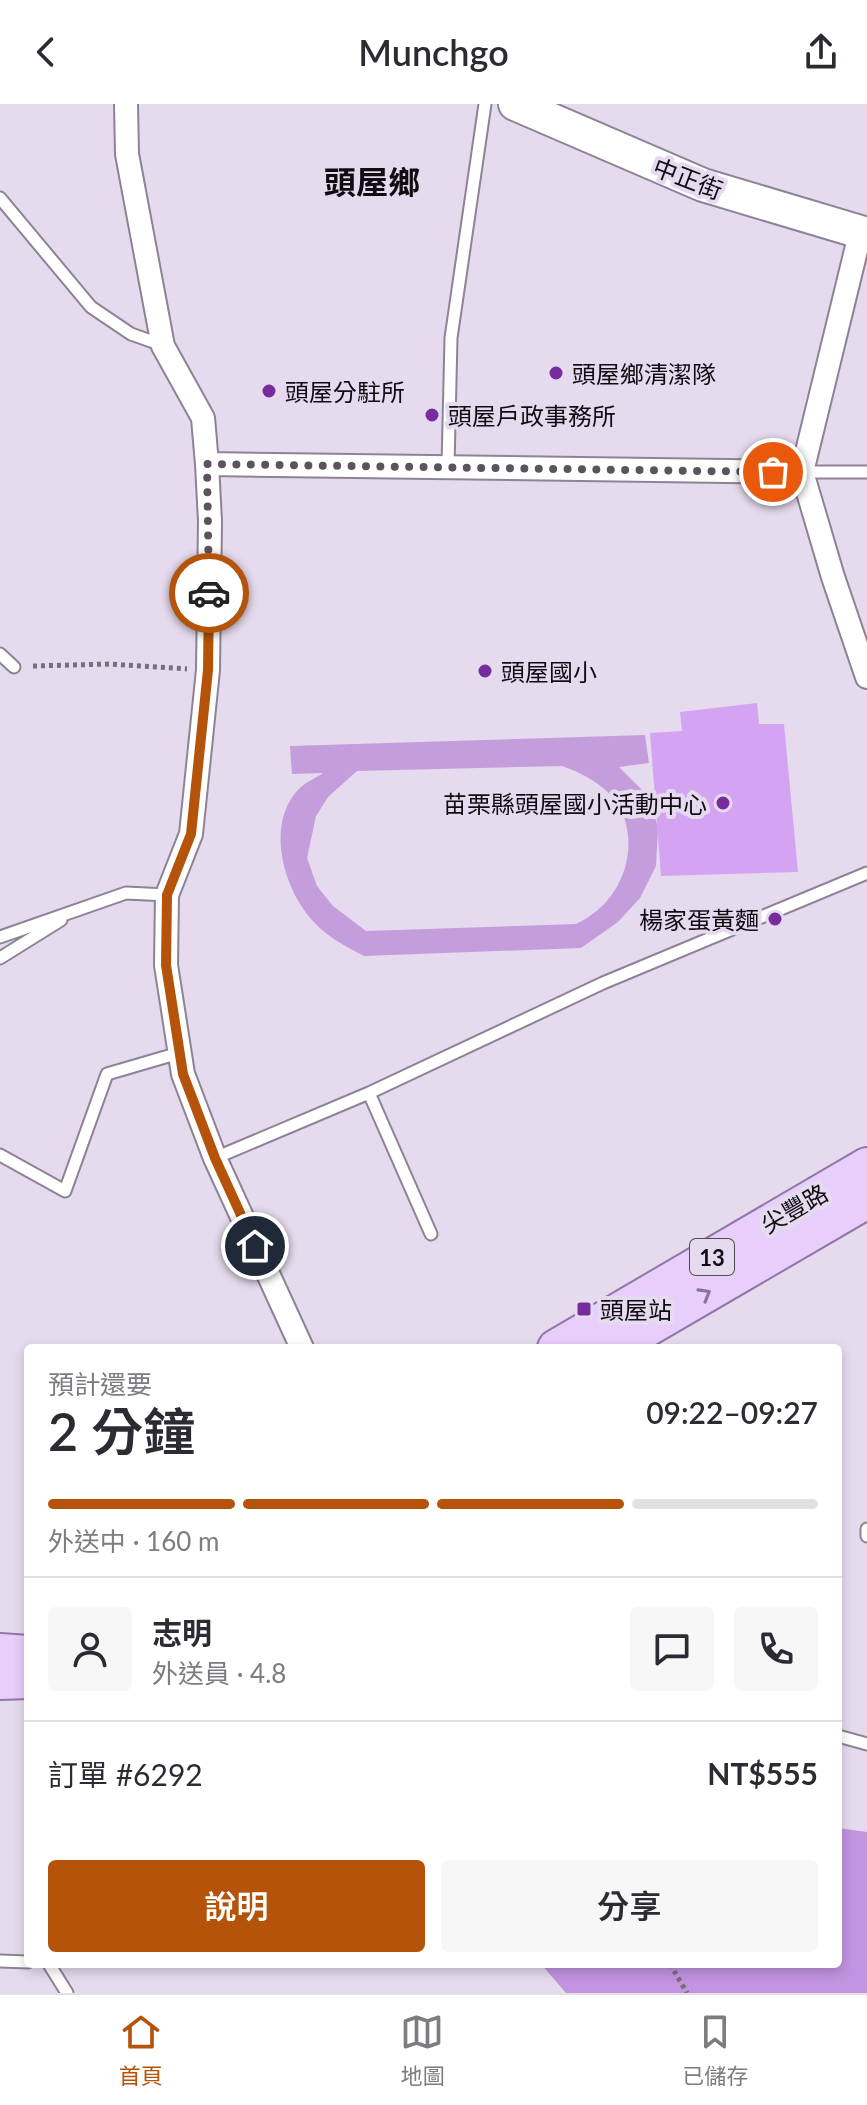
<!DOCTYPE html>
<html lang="zh-TW">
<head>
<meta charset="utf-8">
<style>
	body { margin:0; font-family:Lato,"Noto Sans TC",sans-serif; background:#f7f7f7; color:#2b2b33; height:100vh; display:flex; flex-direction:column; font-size:30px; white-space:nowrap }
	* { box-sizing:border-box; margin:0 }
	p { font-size:26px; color:#7c7c81 }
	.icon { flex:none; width:44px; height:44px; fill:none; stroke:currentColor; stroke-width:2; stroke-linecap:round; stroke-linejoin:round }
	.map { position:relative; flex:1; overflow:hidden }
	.side { position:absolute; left:24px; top:1240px; width:818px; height:624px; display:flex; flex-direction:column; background:#fff; border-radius:8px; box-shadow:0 4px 12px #0003 }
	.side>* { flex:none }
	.pin { position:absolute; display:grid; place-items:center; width:68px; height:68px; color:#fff; margin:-34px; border:4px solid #fff; border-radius:50%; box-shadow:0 2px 8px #0007 }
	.courier { position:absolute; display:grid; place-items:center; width:80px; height:80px; margin:-40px; border:6px solid #b45309; border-radius:50%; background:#fff; color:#222; box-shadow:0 2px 10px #0007 }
	.summary em { font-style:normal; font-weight:600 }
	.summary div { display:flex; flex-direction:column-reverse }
	.summary { display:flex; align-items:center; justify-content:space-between; height:136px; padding:0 24px }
	h1 { font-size:52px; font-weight:600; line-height:60px }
	.bar { display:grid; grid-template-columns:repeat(4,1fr); gap:12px 8px; align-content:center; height:96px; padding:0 24px }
	.bar i { height:10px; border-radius:6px; background:#e1e1e2 }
	.bar .current { background:#b45309 }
	.bar p { grid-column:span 4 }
	.line { display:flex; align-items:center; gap:20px; padding:0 24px; border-top:2px solid #e1e1e2 }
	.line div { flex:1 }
	.round { display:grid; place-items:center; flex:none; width:84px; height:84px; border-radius:8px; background:#f7f7f7 }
	.button { display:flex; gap:16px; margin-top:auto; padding:16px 24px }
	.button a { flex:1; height:92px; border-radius:8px; background:#b45309; color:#fff; font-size:32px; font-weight:600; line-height:92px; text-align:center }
	.button a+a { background:#f7f7f7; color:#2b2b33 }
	header { display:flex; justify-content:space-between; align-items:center; height:104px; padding:0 24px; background:#fff; font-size:36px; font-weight:600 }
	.tab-bar { display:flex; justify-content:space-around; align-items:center; height:112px; border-top:2px solid #e1e1e2; background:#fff; font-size:22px; color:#7c7c81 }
	.tab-bar a { display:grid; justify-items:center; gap:4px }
	.tab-bar .current { color:#b45309 }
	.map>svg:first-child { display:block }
</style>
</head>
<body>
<header><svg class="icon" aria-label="back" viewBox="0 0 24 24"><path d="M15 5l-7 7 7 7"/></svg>Munchgo<svg class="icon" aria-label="share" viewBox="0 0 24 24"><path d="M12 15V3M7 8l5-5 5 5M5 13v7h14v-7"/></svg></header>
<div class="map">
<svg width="867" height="1889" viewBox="0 0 867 1889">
	<rect width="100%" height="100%" fill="#e6dbee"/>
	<path fill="#c39ddc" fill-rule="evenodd" d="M 645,631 L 649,659 L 619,663 L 649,693 L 658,724 L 656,762 L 640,794 L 618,818 L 581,844 L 364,852 C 345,842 327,833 313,817 C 284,786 265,721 298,686 C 304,679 316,674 323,669 L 292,670 L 290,642 ZM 562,662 C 583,669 611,684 621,706 C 641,749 619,801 576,820 L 366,827 L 333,802 L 317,782 L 307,754 L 316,712 L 328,693 L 357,667 Z"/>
	<path fill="#c293e0" d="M 838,1724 L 867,1728 L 867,1889 L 566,1889 L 541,1860 L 838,1860 Z"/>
	<path fill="#d4a4f3" d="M 757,599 L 759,620 L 784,620 L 798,768 L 661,772 L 650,629 L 682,627 L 680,608 Z"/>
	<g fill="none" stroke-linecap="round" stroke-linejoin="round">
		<g stroke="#8d8394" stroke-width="15">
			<path id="service" d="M 0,94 L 91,203 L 131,230 L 162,241
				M 448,362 L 451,234 L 485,0
				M 802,368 L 867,368
				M 0,550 L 14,563
				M 0,833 L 126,789 L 167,791
				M 0,854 L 61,816
				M 369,989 L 431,1130
				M 0,1051 L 65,1087 L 107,970 L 179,949
				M 215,1054 L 369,989 L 603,879 L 867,769
				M 867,1425 L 867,1432
				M 838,1632 L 867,1640
				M 0,1857 L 28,1858
				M 49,1860 L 67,1889"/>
		</g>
		<g stroke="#8d8394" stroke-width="26">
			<path id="minor" d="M 126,0 L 127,50 L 163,242 L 203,314 L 207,360 L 210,417 L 208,566 L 191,730 L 167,791 L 166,861 L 183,970 L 215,1054 L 302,1244
				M 860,130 L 802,368 L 833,473 L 867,573
				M 207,360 L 802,368"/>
		</g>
		<g stroke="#8d8394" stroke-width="36">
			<path id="secondary" d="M 515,0 L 703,81 L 867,130"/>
		</g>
		<g stroke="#9375a6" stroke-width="40">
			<path id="primary" d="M 556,1244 L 867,1062
				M 613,1244 L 867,1096
				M 0,1548 L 28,1550
				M 0,1577 L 28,1576"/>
		</g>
		<path stroke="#776f7c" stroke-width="5" stroke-dasharray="4 4" stroke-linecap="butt" d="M 33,562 L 110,560 L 187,565
			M 670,1860 L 687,1889"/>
		<use href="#service" stroke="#fff" stroke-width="11"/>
		<use href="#minor" stroke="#fff" stroke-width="22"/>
		<use href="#secondary" stroke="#fff" stroke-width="32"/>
		<use href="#primary" stroke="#e8cefa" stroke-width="36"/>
	</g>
	<defs><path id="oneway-chevron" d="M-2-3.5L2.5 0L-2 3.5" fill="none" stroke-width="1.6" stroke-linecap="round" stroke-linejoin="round" transform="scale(2)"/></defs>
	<use stroke="#877792" href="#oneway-chevron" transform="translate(705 1190) rotate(-30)"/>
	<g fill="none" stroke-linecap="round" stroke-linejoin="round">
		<path stroke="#5b545f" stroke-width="8" stroke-dasharray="0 14.4" d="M 209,489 L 207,360 L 773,368"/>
		<path stroke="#b45309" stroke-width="10" d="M 209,489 L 208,566 L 191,730 L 167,791 L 166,861 L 183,970 L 215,1054 L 255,1142"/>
	</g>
	<g fill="#772c9e" stroke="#e6dbee" stroke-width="3">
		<circle cx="556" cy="269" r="8"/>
		<circle cx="269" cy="287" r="8"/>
		<circle cx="432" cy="311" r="8"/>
		<circle cx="485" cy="567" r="8"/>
		<circle cx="723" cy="699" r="8"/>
		<circle cx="775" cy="815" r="8"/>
		<rect x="576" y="1197" width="16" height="16" rx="4"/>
	</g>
	<g text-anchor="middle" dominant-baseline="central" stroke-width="8" stroke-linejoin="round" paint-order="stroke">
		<rect fill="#e6dbee" stroke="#504a54" stroke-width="2" x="690" y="1135" width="44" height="36" rx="6"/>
		<g font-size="22" font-weight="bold" fill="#100c12">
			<text x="712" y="1153">13</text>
		</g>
		<g font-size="24" fill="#100c12" stroke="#e6dbee">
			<text transform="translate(688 74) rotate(21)">中正街</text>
			<text transform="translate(794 1104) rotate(-30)">尖豐路</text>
		</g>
		<g font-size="24" fill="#100c12" stroke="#e6dbee" text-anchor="start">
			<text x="572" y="269">頭屋鄉清潔隊</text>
			<text x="285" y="287">頭屋分駐所</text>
			<text x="448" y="311">頭屋戶政事務所</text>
			<text x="501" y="567">頭屋國小</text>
			<text x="707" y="699" text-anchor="end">苗栗縣頭屋國小活動中心</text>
			<text x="759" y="815" text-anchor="end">楊家蛋黃麵</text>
			<text x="600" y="1205">頭屋站</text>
		</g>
		<g font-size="32" font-weight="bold" fill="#100c12" stroke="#e6dbee">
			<text x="372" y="77">頭屋鄉</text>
		</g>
	</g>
</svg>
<div class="pin" style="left:773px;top:368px;background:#ea580c"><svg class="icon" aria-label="bag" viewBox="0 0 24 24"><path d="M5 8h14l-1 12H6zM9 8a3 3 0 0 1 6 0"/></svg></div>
<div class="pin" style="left:255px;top:1142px;background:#1f2937"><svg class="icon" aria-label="home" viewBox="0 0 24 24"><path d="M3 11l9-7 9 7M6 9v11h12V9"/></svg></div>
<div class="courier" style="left:209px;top:489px"><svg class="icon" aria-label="car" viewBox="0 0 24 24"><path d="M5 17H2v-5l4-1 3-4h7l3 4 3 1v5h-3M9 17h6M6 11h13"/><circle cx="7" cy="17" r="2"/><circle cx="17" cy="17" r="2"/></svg></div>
<section class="side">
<div class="summary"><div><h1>2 分鐘</h1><p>預計還要</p></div><em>09:22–09:27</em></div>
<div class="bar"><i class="current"></i><i class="current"></i><i class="current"></i><i></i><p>外送中 · 160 m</p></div>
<div class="line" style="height:144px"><a class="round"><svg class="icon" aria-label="person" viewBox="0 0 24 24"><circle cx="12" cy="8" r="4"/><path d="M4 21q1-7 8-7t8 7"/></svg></a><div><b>志明</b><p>外送員 · 4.8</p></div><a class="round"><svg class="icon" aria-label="chat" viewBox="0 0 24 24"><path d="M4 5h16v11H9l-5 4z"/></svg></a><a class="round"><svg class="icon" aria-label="phone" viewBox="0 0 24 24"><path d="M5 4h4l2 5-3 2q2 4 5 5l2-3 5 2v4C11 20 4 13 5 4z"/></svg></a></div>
<div class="line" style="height:104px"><div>訂單 #6292</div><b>NT$555</b></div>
<div class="button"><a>說明</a><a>分享</a></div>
</section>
</div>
<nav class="tab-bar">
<a class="current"><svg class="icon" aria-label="home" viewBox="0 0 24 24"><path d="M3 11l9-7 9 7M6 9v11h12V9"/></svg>首頁</a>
<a><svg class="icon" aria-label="map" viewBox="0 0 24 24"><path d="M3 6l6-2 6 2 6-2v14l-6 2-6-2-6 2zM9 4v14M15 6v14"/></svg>地圖</a>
<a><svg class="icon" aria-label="saved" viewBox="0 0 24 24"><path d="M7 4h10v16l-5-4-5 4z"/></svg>已儲存</a>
</nav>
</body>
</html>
